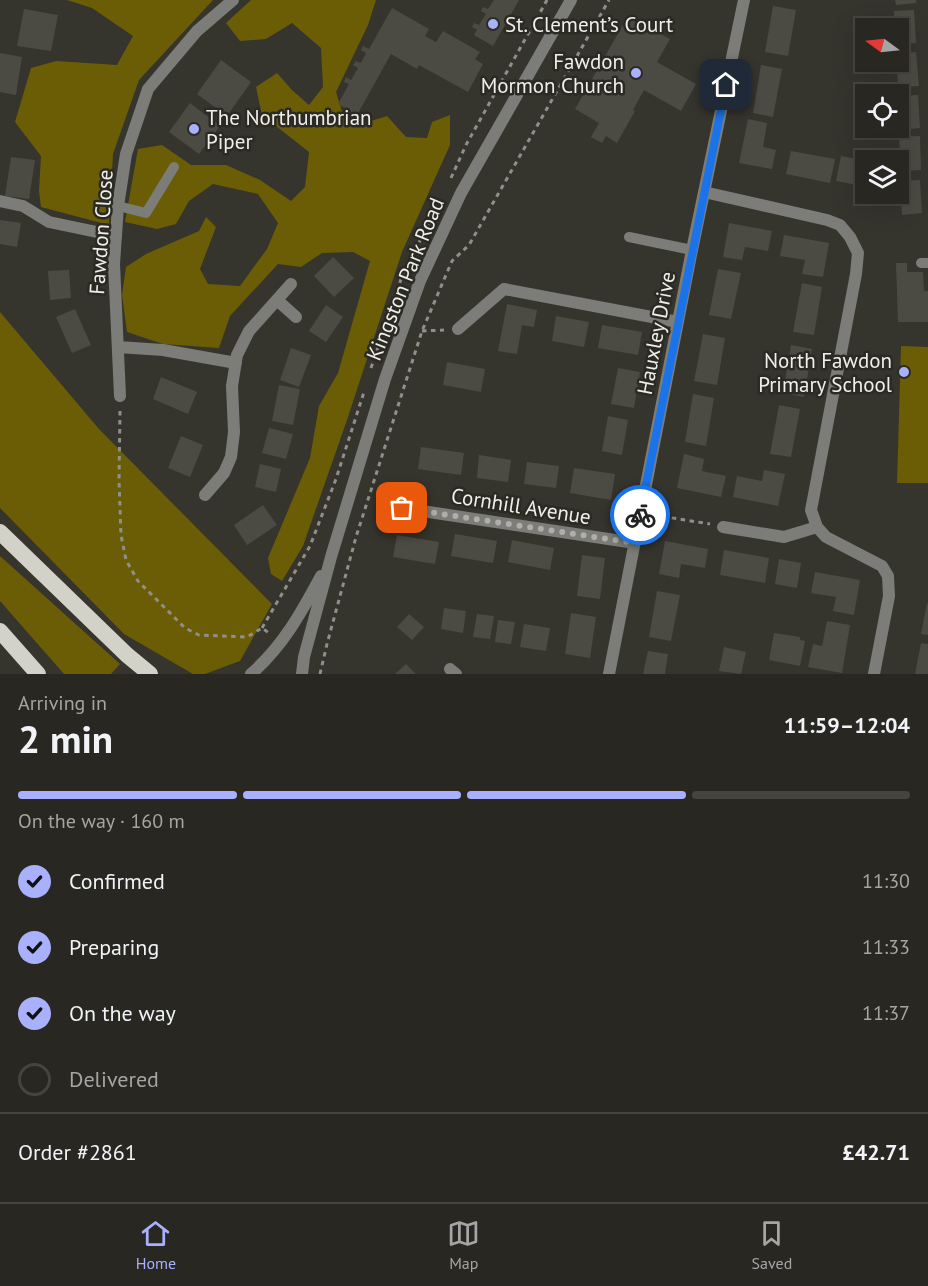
<!DOCTYPE html>
<html lang="en">
<head>
<meta charset="utf-8">
<style>
	body { margin:0; font-family:"PT Sans",sans-serif; background:#34332f; color:#f1f3f6; height:100vh; display:flex; flex-direction:column; font-size:22px; white-space:nowrap }
	* { box-sizing:border-box; margin:0 }
	p { font-size:20px; color:#a5a5a5 }
	.icon { flex:none; width:33px; height:33px; fill:none; stroke:currentColor; stroke-width:2; stroke-linecap:round; stroke-linejoin:round }
	.map { position:relative; height:674px; overflow:hidden }
	.details { display:flex; flex-direction:column; background:#282722; flex:1 }
	.details>* { flex:none }
	.needle { width:39px; rotate:285deg }
	.buttons { position:absolute; left:855px; top:18px; display:grid; gap:12px }
	.buttons a { display:grid; place-items:center; width:54px; height:54px; border-radius:0px; background:#282722; box-shadow:0 6px 24px #0002,0 0 0 2px #444440; font-size:30px }
	.pin { position:absolute; display:grid; place-items:center; width:51px; height:51px; color:#fff; margin:-26px; border-radius:12px; box-shadow:0 3px 9px #0006 }
	.courier { position:absolute; display:grid; place-items:center; width:60px; height:60px; margin:-30px; border:4px solid #1a73e8; border-radius:50%; background:#fff; color:#222; box-shadow:0 2px 8px #0007 }
	.overview em { font-style:normal; font-weight:700 }
	.overview div { display:flex; flex-direction:column-reverse }
	.overview { display:flex; align-items:center; justify-content:space-between; height:102px; padding:0 18px }
	h1 { font-size:39px; font-weight:700; line-height:45px }
	.bar { display:grid; grid-template-columns:repeat(4,1fr); gap:9px 6px; align-content:center; height:72px; padding:0 18px }
	.bar i { height:8px; border-radius:4px; background:#444440 }
	.bar .selected { background:#a9b0fc }
	.bar p { grid-column:span 4 }
	.line { display:flex; align-items:center; gap:15px; padding:0 18px; border-top:2px solid #444440 }
	.line div { flex:1 }
	ol { padding:0 18px; list-style:none }
	li { display:flex; align-items:center; gap:18px; height:66px }
	li p { margin-inline-start:auto }
	li .icon { padding:6px; border-radius:50%; background:#a9b0fc; color:#111; stroke-width:4 }
	li:last-child { color:#a5a5a5 }
	li i { width:33px; height:33px; border:3px solid #444440; border-radius:50% }
	.tabs { display:flex; justify-content:space-around; align-items:center; height:84px; border-top:2px solid #444440; background:#282722; font-size:16px; color:#a5a5a5 }
	.tabs a { display:grid; justify-items:center; gap:3px }
	.tabs .selected { color:#a9b0fc }
	.map>svg:first-child { display:block }
</style>
</head>
<body>
<div class="map">
<svg width="928" height="674" viewBox="0 0 928 674">
	<rect width="100%" height="100%" fill="#35342d"/>
	<path fill="#6b5d06" d="M 67,0 L 213,0 L 139,80 L 113,154 L 109,225 L 41,207 L 39,191 L 41,156 L 15,122 L 31,68 L 56,61 L 117,65 L 133,36 L 92,8 Z
		M 251,0 L 376,0 L 368,25 L 336,92 L 343,115 L 368,122 L 387,116 L 406,137 L 427,138 L 432,122 L 450,115 L 450,145 L 402,252 L 347,420 L 303,546 L 282,581 L 271,574 L 268,558 L 310,458 L 319,406 L 338,373 L 370,261 L 353,252 L 322,253 L 301,267 L 278,264 L 230,316 L 219,348 L 163,344 L 127,332 L 122,295 L 126,267 L 146,254 L 199,231 L 206,217 L 216,227 L 200,269 L 208,284 L 240,286 L 267,249 L 278,223 L 258,194 L 213,184 L 189,201 L 176,224 L 157,229 L 125,222 L 138,149 L 162,145 L 191,165 L 226,165 L 260,180 L 291,201 L 305,187 L 309,152 L 262,115 L 256,87 L 277,73 L 292,90 L 309,105 L 323,87 L 321,48 L 292,23 L 266,39 L 240,41 L 226,23 Z
		M 0,312 L 99,429 L 272,604 L 240,661 L 205,674 L 193,674 L 124,634 L 0,508 Z
		M 901,346 L 928,347 L 928,483 L 897,483 Z
		M 0,556 L 120,664 L 111,674 L 64,674 L 0,601 Z"/>
	<path fill="#4c4b43" d="M 494,0 L 519,0 L 493,46 L 474,35 L 477,30 L 472,27 L 474,23 L 479,25 L 486,14 L 481,11 L 483,7 L 488,9 Z
		M 895,0 L 916,0 L 916,3 L 896,5 Z
		M 773,6 L 796,10 L 788,56 L 765,52 Z
		M 392,8 L 429,29 L 425,36 L 436,42 L 443,31 L 480,52 L 475,59 L 483,64 L 468,92 L 419,65 L 417,69 L 391,54 L 357,115 L 338,104 L 349,84 L 344,82 L 346,77 L 351,80 L 358,68 L 353,65 L 356,61 L 361,63 L 366,53 L 361,50 L 363,46 L 369,49 Z
		M 24,9 L 58,15 L 51,51 L 17,46 Z
		M 914,10 L 916,43 L 898,44 L 898,28 L 895,28 L 894,11 Z
		M 628,16 L 670,39 L 657,62 L 696,84 L 681,111 L 644,90 L 633,110 L 635,111 L 617,143 L 606,136 L 602,143 L 591,137 L 599,123 L 575,109 Z
		M 916,52 L 919,86 L 898,87 L 897,62 L 898,62 L 898,54 Z
		M 0,53 L 22,57 L 16,95 L 0,92 Z
		M 221,60 L 251,82 L 227,116 L 197,94 Z
		M 761,65 L 782,69 L 773,117 L 753,113 Z
		M 918,95 L 920,128 L 900,130 L 898,96 Z
		M 190,103 L 220,126 L 199,154 L 169,132 Z
		M 748,119 L 767,123 L 763,147 L 776,150 L 772,169 L 739,163 Z
		M 920,136 L 921,170 L 901,171 L 899,137 Z
		M 791,151 L 835,159 L 830,183 L 786,174 Z
		M 841,156 L 862,160 L 857,185 L 836,181 Z
		M 11,157 L 35,160 L 29,199 L 5,196 Z
		M 920,180 L 922,213 L 902,215 L 900,181 Z
		M 0,220 L 21,223 L 17,247 L 0,244 Z
		M 729,223 L 772,231 L 768,251 L 745,247 L 742,260 L 723,257 Z
		M 784,235 L 829,243 L 823,277 L 802,274 L 805,260 L 780,256 Z
		M 333,257 L 354,278 L 334,297 L 314,276 Z
		M 896,263 L 907,263 L 907,272 L 923,272 L 924,291 L 928,291 L 928,322 L 898,322 Z
		M 718,269 L 741,273 L 731,319 L 709,315 Z
		M 69,270 L 71,298 L 50,300 L 48,271 Z
		M 802,283 L 822,287 L 814,335 L 793,332 Z
		M 507,304 L 537,310 L 534,327 L 522,325 L 517,354 L 498,351 Z
		M 326,305 L 343,317 L 326,342 L 309,331 Z
		M 75,309 L 91,345 L 72,353 L 56,317 Z
		M 556,316 L 589,322 L 584,347 L 552,341 Z
		M 602,325 L 642,332 L 638,355 L 598,348 Z
		M 703,334 L 725,338 L 717,385 L 694,381 Z
		M 791,345 L 812,349 L 804,397 L 783,393 Z
		M 291,348 L 311,355 L 299,387 L 280,380 Z
		M 447,362 L 485,369 L 481,392 L 443,385 Z
		M 618,368 L 640,372 L 634,408 L 611,404 Z
		M 161,377 L 197,392 L 188,414 L 153,399 Z
		M 279,385 L 300,389 L 293,425 L 272,421 Z
		M 693,394 L 714,398 L 706,446 L 685,442 Z
		M 779,405 L 800,409 L 791,457 L 770,454 Z
		M 608,416 L 628,420 L 622,455 L 602,451 Z
		M 269,428 L 293,434 L 286,459 L 262,453 Z
		M 181,436 L 203,445 L 190,477 L 168,468 Z
		M 421,447 L 464,453 L 461,475 L 418,469 Z
		M 684,454 L 704,459 L 702,471 L 726,476 L 721,497 L 677,488 Z
		M 479,455 L 511,460 L 508,482 L 477,478 Z
		M 527,462 L 559,466 L 556,488 L 524,484 Z
		M 260,464 L 281,469 L 276,492 L 255,487 Z
		M 574,468 L 615,474 L 611,500 L 570,493 Z
		M 764,470 L 785,474 L 778,506 L 733,497 L 737,476 L 762,481 Z
		M 263,505 L 277,525 L 247,545 L 234,525 Z
		M 455,534 L 497,541 L 493,563 L 451,556 Z
		M 397,535 L 439,542 L 435,564 L 393,557 Z
		M 512,540 L 554,548 L 550,570 L 508,562 Z
		M 665,541 L 708,549 L 705,568 L 681,564 L 679,578 L 659,574 Z
		M 724,550 L 769,558 L 765,583 L 720,575 Z
		M 582,555 L 605,558 L 600,599 L 577,596 Z
		M 779,559 L 801,563 L 797,588 L 775,584 Z
		M 815,572 L 860,580 L 854,615 L 833,611 L 836,597 L 811,593 Z
		M 657,591 L 680,595 L 671,641 L 649,637 Z
		M 927,603 L 928,603 L 928,635 L 921,634 Z
		M 444,608 L 466,611 L 463,633 L 441,629 Z
		M 571,613 L 596,617 L 590,658 L 565,654 Z
		M 409,614 L 424,627 L 412,640 L 397,627 Z
		M 477,614 L 494,616 L 490,639 L 473,637 Z
		M 498,620 L 515,622 L 511,644 L 495,642 Z
		M 827,621 L 850,625 L 842,673 L 808,667 L 813,644 L 822,646 Z
		M 524,624 L 550,628 L 546,651 L 520,647 Z
		M 774,633 L 800,637 L 800,640 L 805,641 L 800,666 L 769,660 Z
		M 921,643 L 928,644 L 928,674 L 915,674 Z
		M 724,647 L 746,652 L 741,674 L 719,671 Z
		M 648,651 L 668,654 L 665,674 L 643,674 Z
		M 406,664 L 416,674 L 395,674 Z"/>
	<g fill="none" stroke-linecap="round" stroke-linejoin="round">
		<path stroke="#908f89" stroke-width="3" stroke-dasharray="4.5 4.5" stroke-linecap="butt" d="M 451,178 L 466,145 L 547,0
			M 422,331 L 444,330
			M 371,368 L 402,276 L 431,219
			M 120,411 L 119,480 L 121,535 L 126,560 L 138,581 L 185,628 L 199,635 L 247,637 L 262,628 L 269,633
			M 654,515 L 710,524
			M 262,628 L 310,546 L 336,479 L 364,392
			M 320,674 L 327,644 L 356,537 L 422,331 L 452,261 L 469,245 L 609,0"/>
		<path stroke="#7c7c78" stroke-width="10" d="M 118,206 L 146,213 L 174,167
			M 629,237 L 692,250
			M 921,263 L 928,263"/>
		<path stroke="#7c7c78" stroke-width="12" d="M 704,192 L 827,220 L 840,225 L 850,237 L 858,253 L 856,274 L 811,510 L 817,527 L 826,537 L 882,566 L 888,576 L 889,596 L 874,674
			M 0,201 L 23,206 L 49,222 L 116,236
			M 277,300 L 296,317
			M 458,329 L 504,289 L 678,322
			M 118,347 L 163,350 L 236,363
			M 120,396 L 114,264 L 118,206 L 126,154 L 148,89 L 197,31 L 233,0
			M 205,495 L 224,473 L 231,457 L 234,432 L 232,386 L 237,355 L 249,331 L 291,284
			M 402,508 L 635,543
			M 723,527 L 784,537 L 817,527
			M 450,669 L 456,674
			M 609,674 L 692,250 L 744,0"/>
		<path stroke="#7c7c78" stroke-width="12" d="M 251,674 C 283,646 301,613 321,576
			M 302,674 L 304,657 L 331,557 L 385,379 L 420,281 L 461,193 L 571,0"/>
		<path stroke="#d3d2c9" stroke-width="16" d="M 0,532 L 127,655 L 150,674
			M 0,631 L 38,674"/>
	</g>
	<g fill="none" stroke-linecap="round" stroke-linejoin="round">
		<path stroke="#afaea8" stroke-width="6" stroke-dasharray="0 10.8" d="M 402,508 L 635,543 L 640,515"/>
		<path stroke="#1a73e8" stroke-width="8" d="M 640,515 L 726,85"/>
	</g>
	<g fill="#a9b0fc" stroke="#2b2a23" stroke-width="2">
		<circle cx="493" cy="24" r="6"/>
		<circle cx="636" cy="73" r="6"/>
		<circle cx="194" cy="129" r="6"/>
		<circle cx="904" cy="372" r="6"/>
	</g>
	<g text-anchor="middle" dominant-baseline="central" stroke-width="5" stroke-linejoin="round" paint-order="stroke">
		<g font-size="21" fill="#f0f0eb" stroke="#2b2a23" text-anchor="start">
			<text x="505" y="24">St. Clement’s Court</text>
			<text x="624" y="61" text-anchor="end">Fawdon<tspan x="624" dy="24">Mormon Church</tspan></text>
			<text x="206" y="117">The Northumbrian<tspan x="206" dy="24">Piper</tspan></text>
			<text x="892" y="360" text-anchor="end">North Fawdon<tspan x="892" dy="24">Primary School</tspan></text>
		</g>
		<g font-size="21" fill="#f0f0eb" stroke="#2b2a23">
			<text transform="translate(101 232) rotate(-86)">Fawdon Close</text>
			<text transform="translate(405 279) rotate(-68)">Kingston Park Road</text>
			<text transform="translate(656 333) rotate(-79)">Hauxley Drive</text>
			<text transform="translate(521 506) rotate(9)">Cornhill Avenue</text>
		</g>
	</g>
</svg>
<div class="buttons">
<a><svg class="needle" viewBox="-14 -14 28 28"><path d="M0-13l5 13h-10z" fill="#e53935"/><path d="M0 13l5-13h-10z" fill="#a5a5a5"/></svg></a>
<a><svg class="icon" aria-label="locate" viewBox="0 0 24 24"><circle cx="12" cy="12" r="6"/><path d="M12 2v4M12 18v4M2 12h4M18 12h4"/></svg></a>
<a><svg class="icon" aria-label="layers" viewBox="0 0 24 24"><path d="M12 4l9 5-9 5-9-5zM3 14l9 5 9-5"/></svg></a>
</div>
<div class="pin" style="left:402px;top:508px;background:#ea580c"><svg class="icon" aria-label="bag" viewBox="0 0 24 24"><path d="M5 8h14l-1 12H6zM9 8a3 3 0 0 1 6 0"/></svg></div>
<div class="pin" style="left:726px;top:85px;background:#1f2937"><svg class="icon" aria-label="home" viewBox="0 0 24 24"><path d="M3 11l9-7 9 7M6 9v11h12V9"/></svg></div>
<div class="courier" style="left:640px;top:515px"><svg class="icon" aria-label="bike" viewBox="0 0 24 24"><circle cx="6" cy="16" r="4"/><circle cx="18" cy="16" r="4"/><path d="M6 16l4-8h5l3 8M10 8l3 8H6M13 5h3"/></svg></div>
</div>
<section class="details">
<div class="overview"><div><h1>2 min</h1><p>Arriving in</p></div><em>11:59–12:04</em></div>
<div class="bar"><i class="selected"></i><i class="selected"></i><i class="selected"></i><i></i><p>On the way · 160 m</p></div>
<ol>
<li><svg class="icon" aria-label="check" viewBox="0 0 24 24"><path d="M5 12l5 5 9-10"/></svg>Confirmed<p>11:30</p></li>
<li><svg class="icon" aria-label="check" viewBox="0 0 24 24"><path d="M5 12l5 5 9-10"/></svg>Preparing<p>11:33</p></li>
<li><svg class="icon" aria-label="check" viewBox="0 0 24 24"><path d="M5 12l5 5 9-10"/></svg>On the way<p>11:37</p></li>
<li><i></i>Delivered</li>
</ol>
<div class="line" style="height:78px"><div>Order #2861</div><b>£42.71</b></div>
</section>
<nav class="tabs">
<a class="selected"><svg class="icon" aria-label="home" viewBox="0 0 24 24"><path d="M3 11l9-7 9 7M6 9v11h12V9"/></svg>Home</a>
<a><svg class="icon" aria-label="map" viewBox="0 0 24 24"><path d="M3 6l6-2 6 2 6-2v14l-6 2-6-2-6 2zM9 4v14M15 6v14"/></svg>Map</a>
<a><svg class="icon" aria-label="saved" viewBox="0 0 24 24"><path d="M7 4h10v16l-5-4-5 4z"/></svg>Saved</a>
</nav>
</body>
</html>
